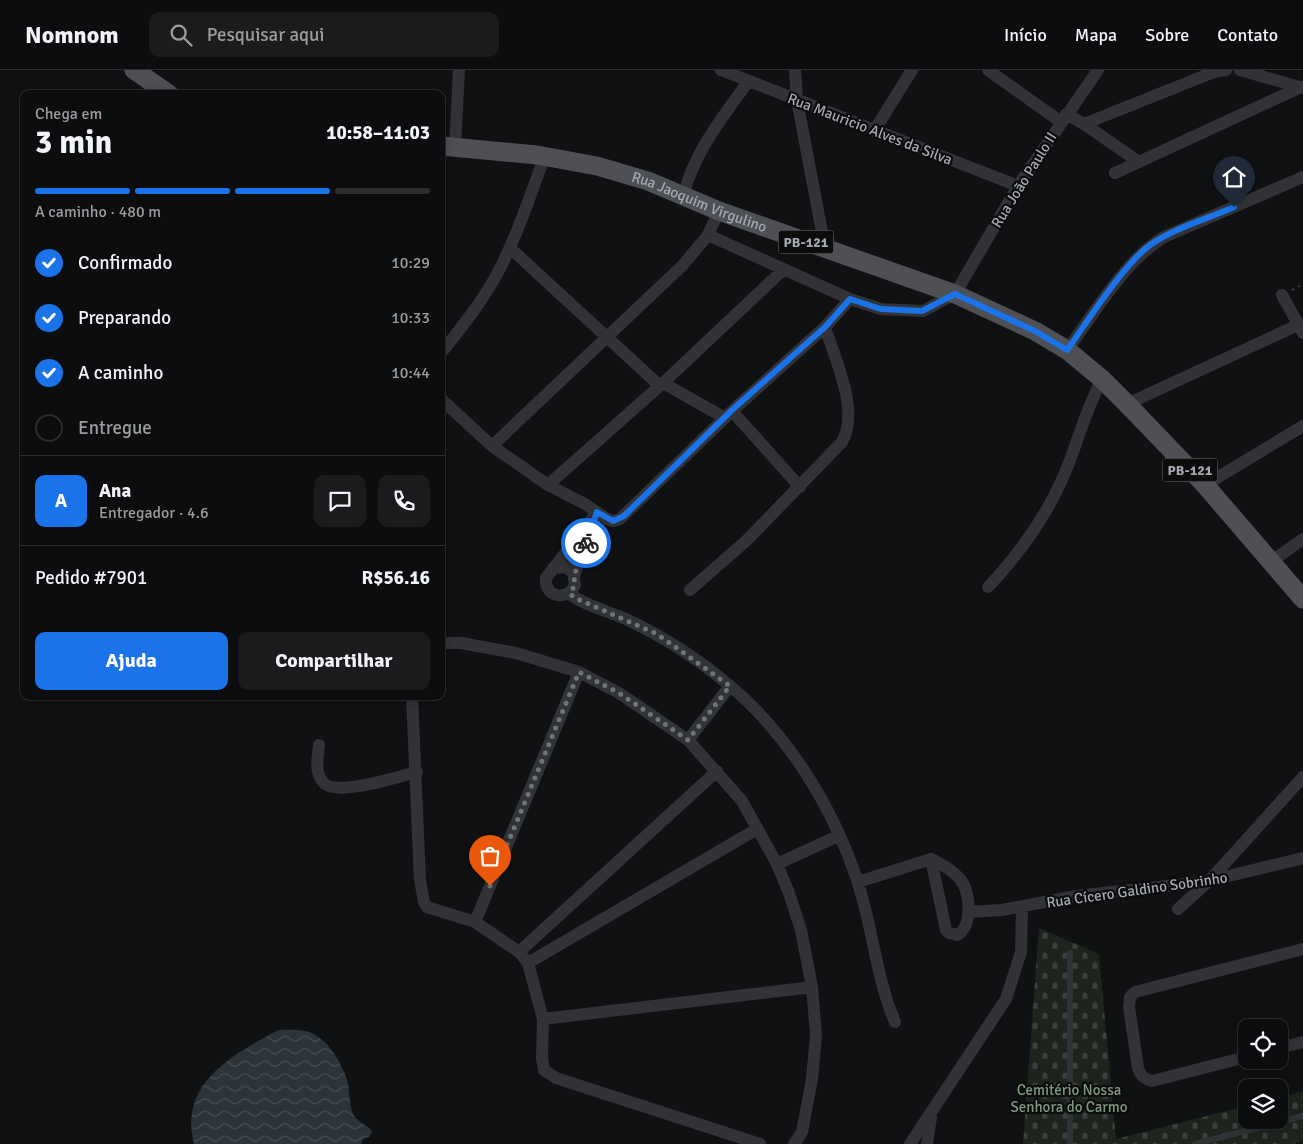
<!DOCTYPE html>
<html lang="pt">
<head>
<meta charset="utf-8">
<style>
	body { margin:0; font-family:Signika,sans-serif; background:#1a1b1c; color:#f1f3f6; height:100vh; display:flex; flex-direction:column; font-size:19px; white-space:nowrap }
	* { box-sizing:border-box; margin:0 }
	p { font-size:16px; color:#9a9c9e }
	.icon { flex:none; width:28px; height:28px; fill:none; stroke:currentColor; stroke-width:2; stroke-linecap:round; stroke-linejoin:round }
	.map { position:relative; flex:1; overflow:hidden }
	.sheet { position:absolute; left:20px; top:20px; width:425px; height:610px; display:flex; flex-direction:column; background:#0c0d0e; border-radius:10px; box-shadow:0 2px 12px #0003,0 0 0 1px #2c2d2e }
	.sheet>* { flex:none }
	.fabs { position:absolute; left:1238px; top:949px; display:grid; gap:10px }
	.fabs a { display:grid; place-items:center; width:50px; height:50px; border-radius:10px; background:#0c0d0e; box-shadow:0 2px 12px #0003,0 0 0 1px #2c2d2e; font-size:25px }
	.pin { position:absolute; display:grid; place-items:center; width:42px; height:42px; color:#fff; margin:-51px -21px; border-radius:50% 50% 50% 0; rotate:-45deg; box-shadow:0 0 5px #0007 }
	.pin .icon { rotate:45deg }
	.courier { position:absolute; display:grid; place-items:center; width:50px; height:50px; margin:-25px; border:4px solid #1a73e8; border-radius:50%; background:#fff; color:#222; box-shadow:0 1px 6px #0007 }
	.overview em { font-style:normal; font-weight:700 }
	.overview div { display:flex; flex-direction:column-reverse }
	.overview { display:flex; align-items:center; justify-content:space-between; height:85px; padding:0 15px }
	h1 { font-size:32px; font-weight:700; line-height:38px }
	.bar { display:grid; grid-template-columns:repeat(4,1fr); gap:8px 5px; align-content:center; height:60px; padding:0 15px }
	.bar i { height:6px; border-radius:4px; background:#2c2d2e }
	.bar .current { background:#1a73e8 }
	.bar p { grid-column:span 4 }
	.line { display:flex; align-items:center; gap:12px; padding:0 15px; border-top:1px solid #2c2d2e }
	.line div { flex:1 }
	.round { display:grid; place-items:center; flex:none; width:52px; height:52px; border-radius:10px; background:#1a1b1c }
	ol { padding:0 15px; list-style:none }
	li { display:flex; align-items:center; gap:15px; height:55px }
	li p { margin-inline-start:auto }
	li .icon { padding:5px; border-radius:50%; background:#1a73e8; color:#fff; stroke-width:4 }
	li:last-child { color:#9a9c9e }
	li i { width:28px; height:28px; border:2px solid #2c2d2e; border-radius:50% }
	.action { display:flex; gap:10px; margin-top:auto; padding:10px 15px }
	.action a { flex:1; height:58px; border-radius:10px; background:#1a73e8; color:#fff; font-size:20px; font-weight:700; line-height:58px; text-align:center }
	.action a+a { background:#1a1b1c; color:#f1f3f6 }
	header { display:flex; align-items:center; gap:30px; box-sizing:border-box; height:70px; padding:0 25px; background:#0c0d0e; border-bottom:1px solid #2c2d2e }
	header strong { font-size:24px }
	nav { display:flex; gap:28px; margin-inline-start:auto; font-size:18px }
	.search { width:350px; height:45px; background:#1a1b1c; display:flex; align-items:center; gap:12px; box-sizing:border-box; padding:0 18px; border-radius:10px; color:#9a9c9e; font-size:19px }
	.map>svg:first-child { display:block }
</style>
</head>
<body>
<header>
<strong>Nomnom</strong>
<div class="search"><svg class="icon" aria-label="search" viewBox="0 0 24 24"><circle cx="10" cy="10" r="6"/><path d="M15 15l6 6"/></svg>Pesquisar aqui</div>
<nav><a>Início</a><a>Mapa</a><a>Sobre</a><a>Contato</a></nav>
</header>
<div class="map">
<svg width="1303" height="1074" viewBox="0 0 1303 1074">
	<defs>
		<pattern id="cemetery-stones" width="16" height="16" patternUnits="userSpaceOnUse" patternTransform="scale(1.25)"><rect width="16" height="16" fill="#1d241e"/><path d="M2 7V4a2 2 0 0 1 4 0v3zM10 15v-3a2 2 0 0 1 4 0v3z" fill="#3b413c"/></pattern>
		<pattern id="water-waves" width="16" height="10" patternUnits="userSpaceOnUse" patternTransform="scale(1.25)"><rect width="16" height="10" fill="#2c3339"/><path d="M0 5q4-4 8 0t8 0" fill="none" stroke="#474e53"/></pattern>
	</defs>
	<rect width="100%" height="100%" fill="#101112"/>
	<path fill="url(#cemetery-stones)" d="M 1039,858 L 1099,884 L 1116,1069 L 1246,1036 L 1246,1050 L 1279,1050 L 1279,1028 L 1303,1021 L 1303,1071 L 1293,1074 L 1023,1074 Z"/>
	<path fill="url(#water-waves)" d="M 278,960 C 288,960 299,959 309,962 C 327,968 342,993 347,1010 C 350,1020 349,1033 353,1044 C 358,1054 367,1053 372,1062 L 369,1067 L 363,1069 L 361,1074 L 194,1074 C 178,1013 233,985 278,960 Z"/>
	<g fill="none" stroke-linecap="round" stroke-linejoin="round">
		<path stroke="#383a3d" stroke-width="2" stroke-dasharray="2.5 4" stroke-linecap="butt" d="M 1292,220 L 1303,214"/>
		<path stroke="#323336" stroke-width="6" d="M 1070,1074 L 1070,883
			M 1195,1074 L 1303,1046"/>
		<path stroke="#323336" stroke-width="12" d="M 721,0 L 1018,116
			M 795,0 L 797,30 L 825,178
			M 988,0 L 1061,52
			M 1240,0 L 1303,18
			M 1066,44 L 1084,54 L 1214,2 L 1226,0
			M 1084,54 L 1139,92
			M 874,61 L 912,0
			M 455,76 L 459,0
			M 1115,103 L 1301,17
			M 683,126 C 695,81 721,49 748,12
			M 708,165 L 850,229
			M 510,178 L 660,316
			M 1282,225 L 1303,263
			M 1067,280 C 1095,243 1124,191 1164,167 L 1303,107
			M 441,283 C 461,258 482,232 497,204 C 517,167 530,125 545,86
			M 663,313 L 725,348
			M 441,329 L 492,376 L 548,415 L 663,313 L 783,200
			M 1127,334 L 1298,255
			M 732,341 L 800,417
			M 492,376 L 683,195 L 708,165 L 719,141
			M 548,415 L 585,434 L 607,449 L 613,451 L 620,449 L 732,341 L 825,257 L 850,229 L 881,239 L 923,241 L 955,224 L 1018,116 L 1098,0
			M 1205,415 L 1303,356
			M 1272,491 L 1303,469
			M 553,498 L 566,497 L 573,503 L 575,515 C 567,532 544,527 546,508 L 597,442
			M 574,506 L 594,449
			M 988,517 C 1023,480 1052,439 1070,390 C 1081,361 1087,338 1102,309
			M 690,520 L 747,470 L 842,372 C 860,341 835,289 825,257
			M 569,523 C 582,535 611,542 628,550 C 664,567 698,589 729,615 C 789,665 834,739 858,813 C 873,859 876,908 895,952
			M 441,573 L 461,573 L 516,583 L 579,602 L 619,623 L 688,670 L 742,731 L 777,794 L 789,823 L 801,860 L 812,917 L 816,965 L 812,1009 L 802,1062 L 794,1074
			M 412,626 L 420,810 L 424,832 L 427,837 L 475,852 L 519,882 L 528,893 L 543,949 L 542,988 L 544,1000 L 556,1008 L 760,1074
			M 688,670 L 730,616
			M 319,675 C 318,687 314,702 323,712 C 335,728 399,706 417,702
			M 777,794 L 838,766
			M 858,812 L 931,789 C 942,794 952,800 960,809 C 971,822 973,856 957,865 L 949,863 L 946,860 L 931,789
			M 1178,839 L 1209,811 L 1303,707
			M 968,842 L 1002,840 L 1076,826 L 1204,812 L 1303,788
			M 475,852 L 579,602
			M 519,882 L 717,701
			M 528,893 L 757,759
			M 543,949 L 812,917
			M 1279,978 L 1303,972
			M 1246,987 L 1152,1011 C 1144,1009 1141,1006 1138,998 L 1129,937 L 1130,927 L 1135,922 L 1303,879
			M 910,1074 L 1006,929 L 1021,882 L 1022,837
			M 927,1074 L 931,1047"/>
		<g stroke="#4e5055" stroke-width="19">
			<path d="M 134,0 L 169,24"/>
			<path id="s1" d="M 441,76 L 537,85 L 597,96 L 648,111 L 719,141 L 955,224 L 1035,261 L 1067,280 L 1102,309 L 1127,334 L 1205,415 L 1303,529"/>
		</g>
	</g>
	<g fill="none" stroke-linecap="round" stroke-linejoin="round">
		<path stroke="#707379" stroke-width="5" stroke-dasharray="0 9" d="M 490,816 L 579,602 L 619,623 L 688,670 L 730,616 L 657,564 L 573,527 L 570,523 L 575,515 L 574,506 L 586,473"/>
		<path stroke="#1a73e8" stroke-width="6" d="M 586,473 L 597,442 L 613,451 L 624,446 L 732,340 L 825,257 L 850,229 L 881,239 L 922,241 L 955,224 L 1035,261 L 1067,280 C 1088,251 1122,196 1150,175 C 1174,158 1207,149 1234,137"/>
	</g>
	<g text-anchor="middle" dominant-baseline="central" stroke-width="4.5" stroke-linejoin="round" paint-order="stroke">
		<g fill="#0c0c0d" stroke="#767980" stroke-width="1">
			<rect x="778.5" y="160.5" width="55" height="23" rx="4"/>
			<rect x="1162.5" y="388.5" width="55" height="23" rx="4"/>
		</g>
		<g font-size="14" font-weight="bold" fill="#a3a8b1">
			<text x="806" y="172">PB-121</text>
			<text x="1190" y="400">PB-121</text>
		</g>
		<g font-size="15" fill="#a3a8b1" stroke="#0c0c0d">
			<text transform="translate(870 59) rotate(21)">Rua Mauricio Alves da Silva</text>
			<text transform="translate(1024 110) rotate(-58)">Rua João Paulo II</text>
			<text stroke="none"><textPath href="#s1" startOffset="266">Rua Jaoquim Virgulino</textPath></text>
			<text transform="translate(1137 820) rotate(-8)">Rua Cícero Galdino Sobrinho</text>
		</g>
		<g font-size="15" fill="#7c9a7d" stroke="#0c0c0d">
			<text x="1069" y="1020">Cemitério Nossa<tspan x="1069" dy="17">Senhora do Carmo</tspan></text>
		</g>
	</g>
</svg>
<div class="fabs">
<a><svg class="icon" aria-label="locate" viewBox="0 0 24 24"><circle cx="12" cy="12" r="6"/><path d="M12 2v4M12 18v4M2 12h4M18 12h4"/></svg></a>
<a><svg class="icon" aria-label="layers" viewBox="0 0 24 24"><path d="M12 4l9 5-9 5-9-5zM3 14l9 5 9-5"/></svg></a>
</div>
<div class="pin" style="left:490px;top:816px;background:#ea580c"><svg class="icon" aria-label="bag" viewBox="0 0 24 24"><path d="M5 8h14l-1 12H6zM9 8a3 3 0 0 1 6 0"/></svg></div>
<div class="pin" style="left:1234px;top:137px;background:#1f2937"><svg class="icon" aria-label="home" viewBox="0 0 24 24"><path d="M3 11l9-7 9 7M6 9v11h12V9"/></svg></div>
<div class="courier" style="left:586px;top:473px"><svg class="icon" aria-label="bike" viewBox="0 0 24 24"><circle cx="6" cy="16" r="4"/><circle cx="18" cy="16" r="4"/><path d="M6 16l4-8h5l3 8M10 8l3 8H6M13 5h3"/></svg></div>
<section class="sheet">
<div class="overview"><div><h1>3 min</h1><p>Chega em</p></div><em>10:58–11:03</em></div>
<div class="bar"><i class="current"></i><i class="current"></i><i class="current"></i><i></i><p>A caminho · 480 m</p></div>
<ol>
<li><svg class="icon" aria-label="check" viewBox="0 0 24 24"><path d="M5 12l5 5 9-10"/></svg>Confirmado<p>10:29</p></li>
<li><svg class="icon" aria-label="check" viewBox="0 0 24 24"><path d="M5 12l5 5 9-10"/></svg>Preparando<p>10:33</p></li>
<li><svg class="icon" aria-label="check" viewBox="0 0 24 24"><path d="M5 12l5 5 9-10"/></svg>A caminho<p>10:44</p></li>
<li><i></i>Entregue</li>
</ol>
<div class="line" style="height:90px"><b class="round" style="background:#1a73e8;color:#fff">A</b><div><b>Ana</b><p>Entregador · 4.6</p></div><a class="round"><svg class="icon" aria-label="chat" viewBox="0 0 24 24"><path d="M4 5h16v11H9l-5 4z"/></svg></a><a class="round"><svg class="icon" aria-label="phone" viewBox="0 0 24 24"><path d="M5 4h4l2 5-3 2q2 4 5 5l2-3 5 2v4C11 20 4 13 5 4z"/></svg></a></div>
<div class="line" style="height:65px"><div>Pedido #7901</div><b>R$56.16</b></div>
<div class="action"><a>Ajuda</a><a>Compartilhar</a></div>
</section>
</div>
</body>
</html>
